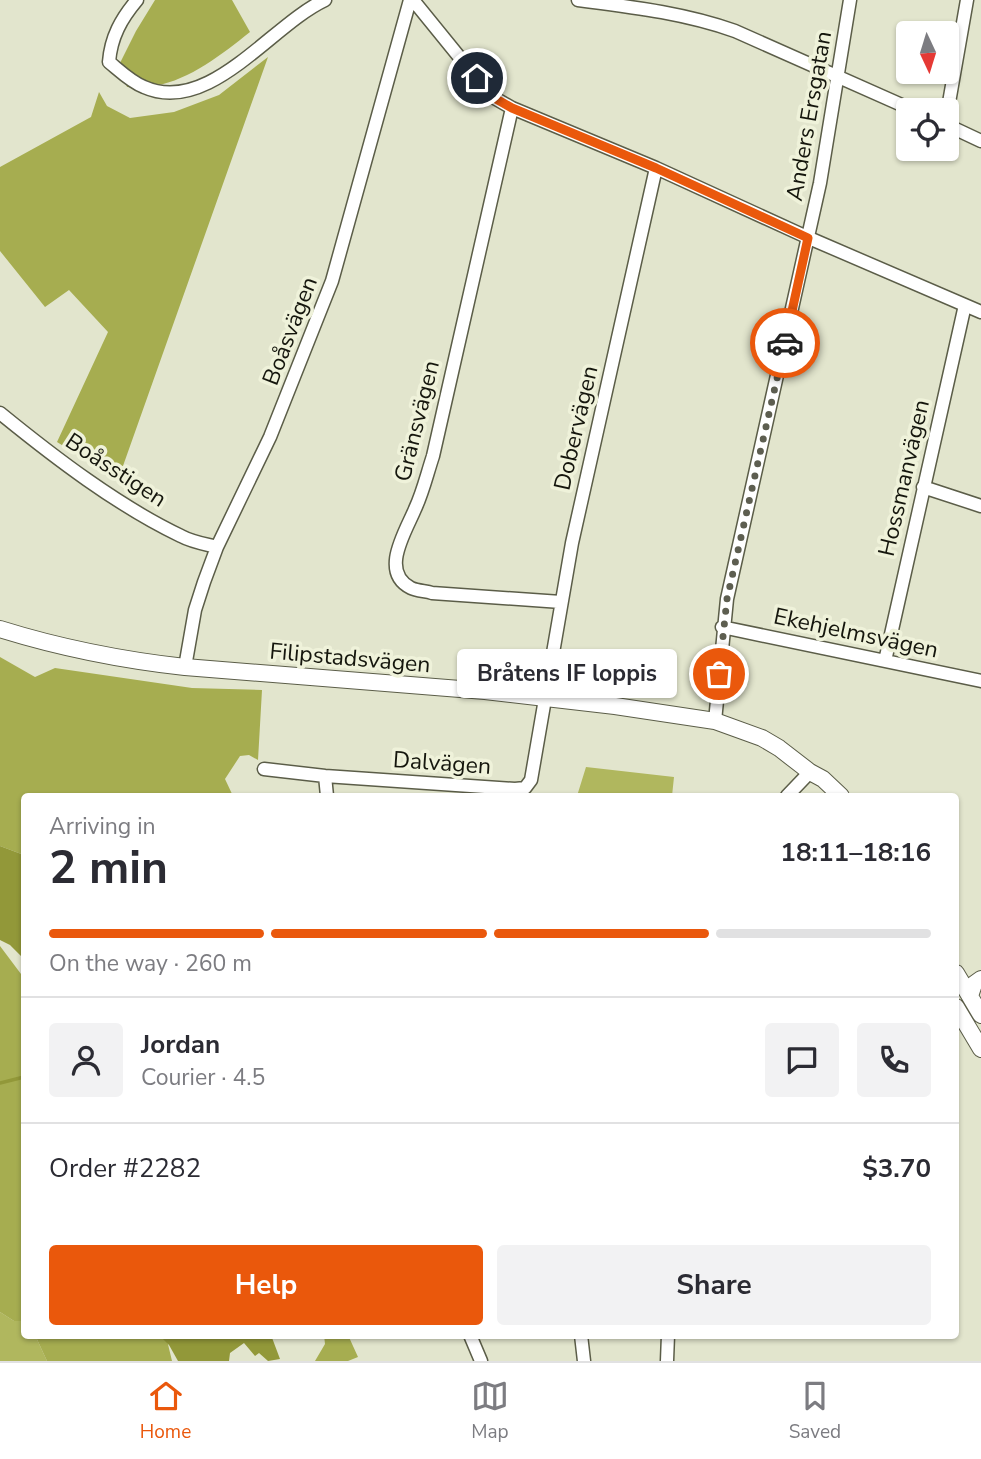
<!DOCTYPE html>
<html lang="en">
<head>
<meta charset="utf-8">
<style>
	body { margin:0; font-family:"Nunito Sans",sans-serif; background:#f2f2f3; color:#2b2b33; height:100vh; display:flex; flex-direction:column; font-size:26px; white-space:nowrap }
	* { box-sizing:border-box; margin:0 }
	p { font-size:23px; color:#7c7c81 }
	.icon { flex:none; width:38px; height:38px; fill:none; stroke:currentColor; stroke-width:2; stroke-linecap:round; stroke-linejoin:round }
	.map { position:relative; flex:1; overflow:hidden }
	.drawer { position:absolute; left:21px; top:793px; width:938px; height:546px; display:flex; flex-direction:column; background:#fff; border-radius:7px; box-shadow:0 2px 5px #0004 }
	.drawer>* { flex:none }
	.needle { width:46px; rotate:176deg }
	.tools { position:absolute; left:896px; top:21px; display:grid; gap:14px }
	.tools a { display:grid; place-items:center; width:63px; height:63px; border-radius:7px; background:#fff; box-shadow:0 2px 5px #0004; font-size:35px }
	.pin { position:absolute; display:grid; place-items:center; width:60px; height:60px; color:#fff; margin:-30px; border:4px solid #fff; border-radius:50%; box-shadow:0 2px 7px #0007 }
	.courier { position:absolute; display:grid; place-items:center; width:70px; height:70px; margin:-35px; border:5px solid #ea580c; border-radius:50%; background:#fff; color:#222; box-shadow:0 2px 9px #0007 }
	.bubble { position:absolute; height:49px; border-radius:7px; background:#fff; box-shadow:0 2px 5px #0004; font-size:23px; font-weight:700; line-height:49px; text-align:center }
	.headline em { font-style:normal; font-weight:700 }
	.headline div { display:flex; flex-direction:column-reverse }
	.headline { display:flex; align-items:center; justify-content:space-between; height:119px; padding:0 28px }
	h1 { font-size:46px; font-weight:700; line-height:52px }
	.bar { display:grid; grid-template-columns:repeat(4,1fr); gap:10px 7px; align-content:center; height:84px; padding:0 28px }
	.bar i { height:9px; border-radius:5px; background:#e1e1e2 }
	.bar .current { background:#ea580c }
	.bar p { grid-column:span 4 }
	.line { display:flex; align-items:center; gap:18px; padding:0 28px; border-top:2px solid #e1e1e2 }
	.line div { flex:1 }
	.round { display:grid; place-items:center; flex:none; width:74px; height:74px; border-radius:7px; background:#f2f2f3 }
	.cta { display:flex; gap:14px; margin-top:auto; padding:14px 28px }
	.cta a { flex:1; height:80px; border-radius:7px; background:#ea580c; color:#fff; font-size:28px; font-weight:700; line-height:80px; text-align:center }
	.cta a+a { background:#f2f2f3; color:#2b2b33 }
	.dock { display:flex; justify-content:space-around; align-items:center; height:98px; border-top:2px solid #e1e1e2; background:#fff; font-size:19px; color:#7c7c81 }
	.dock a { display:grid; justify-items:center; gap:4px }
	.dock .current { color:#ea580c }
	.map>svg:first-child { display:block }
</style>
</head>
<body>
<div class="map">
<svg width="981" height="1361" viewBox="0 0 981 1361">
	<rect width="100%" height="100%" fill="#e2e5cd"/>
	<path fill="#b0b75e" d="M 586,767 L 674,777 L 672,796 L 577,796 Z
		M 0,1312 L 14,1321 L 24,1321 L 24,1335 L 35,1335 L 47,1361 L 0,1361 Z"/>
	<path fill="#a6ad50" d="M 155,0 L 232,0 L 250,32 C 221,55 191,79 155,86 C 146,88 136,87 127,87 L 120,63 L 136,31 Z
		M 268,57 L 118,480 L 57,442 L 108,332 L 69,290 L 45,307 L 0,251 L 0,167 L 91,117 L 99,92 L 107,106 L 130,118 L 174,112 L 219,95 Z
		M 0,657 L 35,677 L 55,668 L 192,688 L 262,690 L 258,760 L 249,755 L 240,756 L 225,779 L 233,796 L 24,796 L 24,855 L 0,846 Z
		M 0,946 L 24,978 L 24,1321 L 14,1321 L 0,1312 Z
		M 35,1335 L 163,1335 L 167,1340 L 172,1361 L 47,1361 Z
		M 324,1335 L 348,1335 L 358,1357 L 348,1361 L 315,1361 L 325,1344 Z"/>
	<path fill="#929839" d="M 0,846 L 24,855 L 24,959 L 10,945 L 0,940 Z
		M 159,1335 L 271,1335 L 280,1359 L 268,1361 L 259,1353 L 255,1356 L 244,1343 L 230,1353 L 229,1361 L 178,1361 L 169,1345 Z"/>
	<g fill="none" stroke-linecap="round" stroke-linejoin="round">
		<path stroke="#929839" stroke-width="3.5" d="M 0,1083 L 24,1077"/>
		<g stroke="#5b5d48" stroke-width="15">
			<path id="minor" d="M 137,0 C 121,19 111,37 109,62 C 120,71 131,82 144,87 C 209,116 271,25 325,0
				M 413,0 L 491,96 L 512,108 L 656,168 L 809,238 L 981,312
				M 578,0 C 632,7 684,13 735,31 L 913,110
				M 512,108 L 433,456 C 427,474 423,492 415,509 C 406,531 379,572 411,588 C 417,591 426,591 432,593 L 561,602
				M 947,114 L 967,0
				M 947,125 L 981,141
				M 0,413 C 54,457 118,506 181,536 C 192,542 205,544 217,547
				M 923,487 L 981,506
				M 722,627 L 981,681
				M 885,661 L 965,305
				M 185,667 L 195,610 L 204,582 L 217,547 L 270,437 L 332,281 L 410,0
				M 715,721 L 727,599 L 820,183 L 850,0
				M 264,769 L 325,776 L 515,789 L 525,788 L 531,780 L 572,543 L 656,168
				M 325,776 L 327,796
				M 787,796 L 810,772
				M 470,1335 L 481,1361
				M 581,1335 L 584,1361
				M 667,1361 L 668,1335"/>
		</g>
		<g stroke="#5b5d48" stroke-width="18">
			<path id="tertiary" d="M 0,629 C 61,648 122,660 185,667 L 485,691 L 615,706 L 715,721 L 762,738 L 779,748 L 810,772 L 823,779 L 841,796
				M 956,973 L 981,1015
				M 970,996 L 974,984 L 981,979
				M 956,1007 L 981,1049"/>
		</g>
		<use href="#minor" stroke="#fff" stroke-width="12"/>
		<use href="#tertiary" stroke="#fff" stroke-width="16"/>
	</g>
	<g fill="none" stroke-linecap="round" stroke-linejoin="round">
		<path stroke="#5d5e50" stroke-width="7" stroke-dasharray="0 12.6" d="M 719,674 L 727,599 L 785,343"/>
		<path stroke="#ea580c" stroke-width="9" d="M 477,78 L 491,96 L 512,108 L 656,168 L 808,238 L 785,343"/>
	</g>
	<g text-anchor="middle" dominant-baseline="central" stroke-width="7" stroke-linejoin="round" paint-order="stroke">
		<g font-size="23" fill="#15160d" stroke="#eff2da">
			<text transform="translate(809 116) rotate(-80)">Anders Ersgatan</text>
			<text transform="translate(290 331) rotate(-69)">Boåsvägen</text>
			<text transform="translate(417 421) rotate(-76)">Gränsvägen</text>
			<text transform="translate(576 428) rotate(-77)">Dobervägen</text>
			<text transform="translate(116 470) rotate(33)">Boåsstigen</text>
			<text transform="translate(904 478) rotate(-77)">Hossmanvägen</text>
			<text transform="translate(856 633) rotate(12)">Ekehjelmsvägen</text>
			<text transform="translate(350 658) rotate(5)">Filipstadsvägen</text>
			<text transform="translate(442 763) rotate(4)">Dalvägen</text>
		</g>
	</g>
</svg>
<div class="tools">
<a><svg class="needle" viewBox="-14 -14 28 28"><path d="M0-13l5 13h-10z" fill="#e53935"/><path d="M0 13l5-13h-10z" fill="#7c7c81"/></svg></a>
<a><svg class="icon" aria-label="locate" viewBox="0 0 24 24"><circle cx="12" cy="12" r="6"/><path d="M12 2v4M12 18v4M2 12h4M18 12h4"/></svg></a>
</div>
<div class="pin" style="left:719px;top:674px;background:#ea580c"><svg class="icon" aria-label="bag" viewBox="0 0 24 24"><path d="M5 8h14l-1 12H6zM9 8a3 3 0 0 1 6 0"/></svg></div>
<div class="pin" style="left:477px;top:78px;background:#1f2937"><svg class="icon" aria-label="home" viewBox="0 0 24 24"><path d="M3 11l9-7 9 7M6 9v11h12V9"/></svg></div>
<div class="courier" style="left:785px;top:343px"><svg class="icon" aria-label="car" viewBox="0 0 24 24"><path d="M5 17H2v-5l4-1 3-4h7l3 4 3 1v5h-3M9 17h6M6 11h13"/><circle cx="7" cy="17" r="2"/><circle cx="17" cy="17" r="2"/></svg></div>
<div class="bubble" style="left:457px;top:649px;width:220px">Bråtens IF loppis</div>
<section class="drawer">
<div class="headline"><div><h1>2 min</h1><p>Arriving in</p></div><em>18:11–18:16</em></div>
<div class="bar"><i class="current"></i><i class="current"></i><i class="current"></i><i></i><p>On the way · 260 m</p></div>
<div class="line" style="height:126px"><a class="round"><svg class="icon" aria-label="person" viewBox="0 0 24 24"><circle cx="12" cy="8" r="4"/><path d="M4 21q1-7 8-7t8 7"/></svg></a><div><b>Jordan</b><p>Courier · 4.5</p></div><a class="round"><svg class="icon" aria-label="chat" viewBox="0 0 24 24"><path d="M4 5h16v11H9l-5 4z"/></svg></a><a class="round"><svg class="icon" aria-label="phone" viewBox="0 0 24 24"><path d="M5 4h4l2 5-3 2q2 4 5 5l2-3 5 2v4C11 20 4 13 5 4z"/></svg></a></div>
<div class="line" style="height:91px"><div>Order #2282</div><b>$3.70</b></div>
<div class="cta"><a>Help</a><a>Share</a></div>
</section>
</div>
<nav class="dock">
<a class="current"><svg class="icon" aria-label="home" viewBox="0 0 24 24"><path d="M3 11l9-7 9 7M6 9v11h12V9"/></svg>Home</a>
<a><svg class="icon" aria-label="map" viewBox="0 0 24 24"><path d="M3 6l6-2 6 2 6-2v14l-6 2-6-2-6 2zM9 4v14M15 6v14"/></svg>Map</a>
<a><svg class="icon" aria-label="saved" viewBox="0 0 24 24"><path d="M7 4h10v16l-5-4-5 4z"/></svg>Saved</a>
</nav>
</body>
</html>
